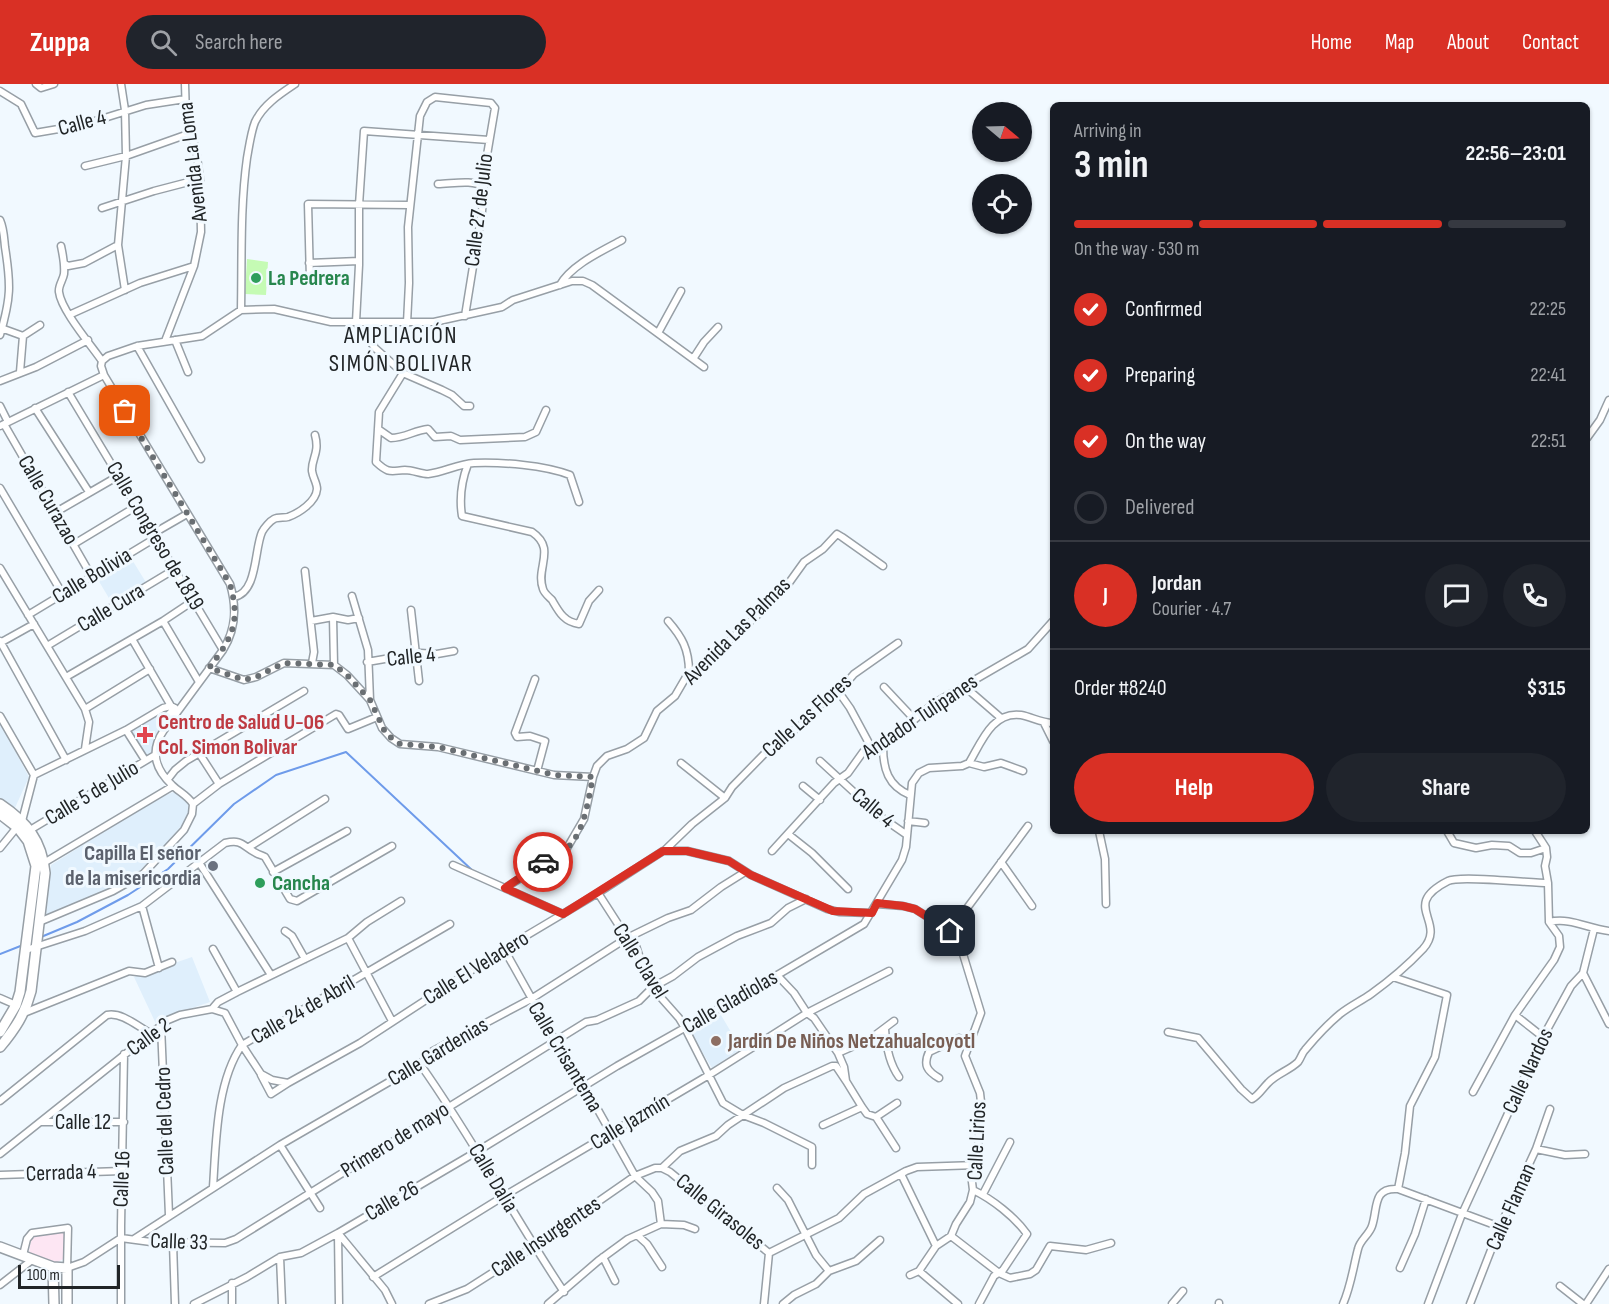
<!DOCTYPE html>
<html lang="en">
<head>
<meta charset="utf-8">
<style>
	body { margin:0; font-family:"Sofia Sans Condensed",sans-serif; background:#20242c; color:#f1f3f6; height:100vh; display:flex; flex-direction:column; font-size:22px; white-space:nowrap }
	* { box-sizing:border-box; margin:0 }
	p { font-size:20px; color:#9ea1a6 }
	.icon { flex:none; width:33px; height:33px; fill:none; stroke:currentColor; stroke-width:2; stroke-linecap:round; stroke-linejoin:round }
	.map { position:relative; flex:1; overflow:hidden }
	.details { position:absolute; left:1050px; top:18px; width:540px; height:732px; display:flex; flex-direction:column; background:#171b24; border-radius:9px; box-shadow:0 2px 4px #0004 }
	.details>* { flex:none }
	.needle { width:39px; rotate:109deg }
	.buttons { position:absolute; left:972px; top:18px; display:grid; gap:12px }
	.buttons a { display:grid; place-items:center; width:60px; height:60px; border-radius:50%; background:#171b24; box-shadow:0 2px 4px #0004; font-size:30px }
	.scale { position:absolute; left:18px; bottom:15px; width:102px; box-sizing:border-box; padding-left:6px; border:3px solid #212527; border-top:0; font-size:16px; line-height:21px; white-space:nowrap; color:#212527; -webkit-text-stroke:4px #f1f9ff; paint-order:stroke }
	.pin { position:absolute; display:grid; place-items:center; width:51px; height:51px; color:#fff; margin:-26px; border-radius:12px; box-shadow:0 3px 9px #0006 }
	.courier { position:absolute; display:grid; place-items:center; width:60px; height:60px; margin:-30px; border:4px solid #d93025; border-radius:50%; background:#fff; color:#222; box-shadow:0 2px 8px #0007 }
	.head em { font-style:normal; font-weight:700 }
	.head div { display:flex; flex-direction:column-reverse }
	.head { display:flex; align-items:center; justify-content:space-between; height:102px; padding:0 24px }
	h1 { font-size:39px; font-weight:700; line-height:45px }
	.bar { display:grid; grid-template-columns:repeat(4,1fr); gap:9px 6px; align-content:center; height:72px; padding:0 24px }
	.bar i { height:8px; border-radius:4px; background:#363941 }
	.bar .selected { background:#d93025 }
	.bar p { grid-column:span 4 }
	.line { display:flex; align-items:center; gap:15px; padding:0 24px; border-top:2px solid #363941 }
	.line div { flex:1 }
	.round { display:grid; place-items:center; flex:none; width:63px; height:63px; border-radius:32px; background:#20242c }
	ol { padding:0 24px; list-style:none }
	li { display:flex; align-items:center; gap:18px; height:66px }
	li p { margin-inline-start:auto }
	li .icon { padding:6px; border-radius:50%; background:#d93025; color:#fff; stroke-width:4 }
	li:last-child { color:#9ea1a6 }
	li i { width:33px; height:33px; border:3px solid #363941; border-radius:50% }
	.button { display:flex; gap:12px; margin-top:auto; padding:12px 24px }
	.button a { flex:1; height:69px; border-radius:36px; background:#d93025; color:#fff; font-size:24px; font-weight:700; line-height:69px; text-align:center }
	.button a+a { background:#20242c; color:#f1f3f6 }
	header { display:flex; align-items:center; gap:36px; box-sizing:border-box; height:84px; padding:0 30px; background:#d93025; color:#fff }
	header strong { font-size:28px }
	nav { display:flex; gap:33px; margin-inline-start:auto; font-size:21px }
	.search { width:420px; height:54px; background:#20242c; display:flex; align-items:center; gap:15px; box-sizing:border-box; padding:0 21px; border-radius:33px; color:#9ea1a6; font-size:22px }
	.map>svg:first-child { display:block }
</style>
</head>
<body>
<header>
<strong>Zuppa</strong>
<div class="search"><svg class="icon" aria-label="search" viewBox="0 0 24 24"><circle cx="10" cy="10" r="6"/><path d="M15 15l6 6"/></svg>Search here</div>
<nav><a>Home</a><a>Map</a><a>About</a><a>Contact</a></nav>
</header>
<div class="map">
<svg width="1609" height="1220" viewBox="0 0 1609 1220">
	<rect width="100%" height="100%" fill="#f1f9ff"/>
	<path fill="#fde6f3" d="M 66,1148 L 65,1174 L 52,1181 L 29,1169 L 31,1155 L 35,1151 Z"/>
	<path fill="#dfeffc" d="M 131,474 L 147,500 L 113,521 L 97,494 Z
		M 162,628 L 165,634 L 154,670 L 146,675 L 129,648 Z
		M 0,639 L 29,693 L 14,726 L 0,716 Z
		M 174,708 L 185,714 L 190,725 L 185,738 L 165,762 L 137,789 L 121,800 L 46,832 L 51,781 L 156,715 Z
		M 192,873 L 210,918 L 166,933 L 157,942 L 134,893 Z
		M 721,931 L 741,965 L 712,984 L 690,948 Z"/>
	<path fill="#c5fbb4" d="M 247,175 L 268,178 L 266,211 L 245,210 Z"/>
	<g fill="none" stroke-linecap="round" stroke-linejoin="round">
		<path stroke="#6e9bea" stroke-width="2" d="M 41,853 L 77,838 L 128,811 L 168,785 L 234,720 L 276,691 L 346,668 L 473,787
			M 0,870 L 23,861"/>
		<g stroke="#979fa6" stroke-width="9">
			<path id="street" d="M 36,0 L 41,4 L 54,0
				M 0,7 L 21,20 L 35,49 L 82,41 L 146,21 L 185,15
				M 85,82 L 126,72 L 191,49
				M 438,100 C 451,100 473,95 484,103
				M 102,124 L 154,107 L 200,95
				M 0,136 C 4,145 4,154 5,163 C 11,201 11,214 0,251
				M 118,161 L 126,72 L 125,26 L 121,0
				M 61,162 C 63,172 65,180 64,190 C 63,196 58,202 59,208 C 61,226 91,261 102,277
				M 309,179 L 359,177
				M 65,180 L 68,182 L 84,179 L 118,161 L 125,206
				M 310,195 L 308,120 L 410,121
				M 560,201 C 571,181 602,167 622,156
				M 241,226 C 242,175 240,124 247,74 C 249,63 251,48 255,38 C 263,21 280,10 295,0
				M 69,231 L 140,199 L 194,182
				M 407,239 L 409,199 L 408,143 L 420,32 L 427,18 L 435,13 L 491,19 L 495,24 L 486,77 L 482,127 L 465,232
				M 1,244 L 23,252 L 40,241
				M 658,249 L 681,207
				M 175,256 L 188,288
				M 165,257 L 194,182 L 201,148 L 200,95 L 196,66 L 186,32 L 185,0
				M 137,262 L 201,375
				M 693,275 L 704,258 L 718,243
				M 20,288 L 23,252
				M 403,289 L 379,328 L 376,378 C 389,390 390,387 405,386 C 413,386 421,390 428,390 C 444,388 458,380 474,379 C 502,378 544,381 570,391 L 579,418
				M 0,297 L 36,283 L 88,256
				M 68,308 L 223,566
				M 0,322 L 8,338
				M 470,322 L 464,322 L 452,311 L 442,306 L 403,289 L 375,264 L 356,238 L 359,181 L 359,121 L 364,47 L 489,56
				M 35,324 L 89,408
				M 4,340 L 92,493
				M 0,342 L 104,291
				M 378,345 L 391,354 C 405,354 415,346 428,345 L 435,353 L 451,352 L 460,356 L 525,353 L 536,348 L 546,326
				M 1587,354 L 1600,336 L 1609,316
				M 468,380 C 461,398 459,413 462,432 L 532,448 C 557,465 535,484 543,505 C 544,509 549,513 552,516 C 559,528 564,538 579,540 L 589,517 L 599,506
				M 0,404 L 62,509
				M 56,428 L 120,391
				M 154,449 L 187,430
				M 74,460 L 137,422
				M 0,484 L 85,625 L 89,638 L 85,665
				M 305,487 L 314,568 L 312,579
				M 352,512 L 368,566 L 370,616 L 382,644 L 391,654 L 400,660 L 438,663 L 554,691 L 593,693
				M 234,513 C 258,508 254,466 262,448 C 264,444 270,437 274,435 C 278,433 284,434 288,433 C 299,429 316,418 317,405 C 317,399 313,394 312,387 C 311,375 320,369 315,351
				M 411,526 L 419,597
				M 28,531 L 157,453
				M 333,533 L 348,536 L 359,534
				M 163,537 L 199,598
				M 311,537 L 333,533 L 334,581
				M 668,537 C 682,553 689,565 689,588
				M 132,555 L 171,622 L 173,623
				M 0,557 L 66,676
				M 0,559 L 34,540
				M 47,562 L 175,485
				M 367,578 L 420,569 L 437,570 L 454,567
				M 209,584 L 244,596 L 256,593 L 284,579 L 334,581 L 347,591 L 370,616
				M 66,593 L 163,537 L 193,517
				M 535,595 L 515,649 L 517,653 L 530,652 L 545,657 L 537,687
				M 964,602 L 1001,634
				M 884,603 L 914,635
				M 838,607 L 850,624 L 871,663
				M 85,625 L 150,585
				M 0,632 L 34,691
				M 1044,639 L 1053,657
				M 126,646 L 145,676
				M 164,646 L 168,631 L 175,624
				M 883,662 C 883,685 888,702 910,711
				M 199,669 L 219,700
				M 820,677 L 881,733 L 907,751
				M 681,679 L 725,714
				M 969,679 L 984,683 L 1001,679 L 1023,687
				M 168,695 L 175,686 L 186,677 L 304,607
				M 803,702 L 820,716
				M 193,720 L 219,700 L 336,630 L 339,631 L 348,645 L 377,633
				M 908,737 L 925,739
				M 30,746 L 155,671
				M 1099,747 L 1105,775 L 1106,820
				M 1447,747 L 1454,759 L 1476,764 L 1492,761 L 1509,762 L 1520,769 L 1531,769 L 1546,764
				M 788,750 L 812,769 L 848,805
				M 249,763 L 325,715
				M 0,764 L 22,737 L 34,691 L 126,646 L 163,624 L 171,622
				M 664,767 L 692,740 L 725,714 L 732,703 L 774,660 L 800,642 L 822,619 L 841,605 L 854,590 L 898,559
				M 772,767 L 834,699 L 848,689 L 863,668 L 871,663 L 883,662 L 933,620 L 1028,565 L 1053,537
				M 1001,778 L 1032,822
				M 42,780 L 173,702
				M 200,780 L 271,891
				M 453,781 L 563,830
				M 273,788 L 347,747
				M 505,804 L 567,764 L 584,735 L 593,693 L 597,682 L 607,672 L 627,665 L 644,654 L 657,627 L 675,612 L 689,588 L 699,584 L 764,525 L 786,503 L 804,478 L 823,465 L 837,450 L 842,453 L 883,482
				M 598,809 L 627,854 L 636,862 L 645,890 L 656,908 L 679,934 L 685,944 L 723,1019 L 743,1031 L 764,1039 L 812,1063 L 812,1081
				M 877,820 L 903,822 L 915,825 L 950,847 L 1028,742
				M 142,822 L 159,884
				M 39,838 L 113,807 L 143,790 L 184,746 L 192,730 L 193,720 C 187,711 179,708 172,701 C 154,684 150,666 164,646 L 223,566 C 236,545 237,524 230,500 L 104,291 L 101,282 L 102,277 L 108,272 L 137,262 L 202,252 L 241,226 L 274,225 L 331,238 L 434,238 L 502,223 L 513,216 L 572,197 L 583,197 L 592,201 L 704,283
				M 1549,838 C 1571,833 1588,845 1609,847
				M 285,847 L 292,852 L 305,875
				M 348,854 L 392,937
				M 213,865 L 237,908
				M 504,865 L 556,958 L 584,1001 L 635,1092 L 652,1108 L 658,1117 L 661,1140
				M 26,866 L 85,847 L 142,822 L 225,759 C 243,755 242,762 256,769 C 259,771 262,771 265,773 L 290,815 L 297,817 L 392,762
				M 1583,889 L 1609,940
				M 777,891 L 794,909 L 807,929 L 814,934 L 838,969 L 844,983 L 846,997 L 862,1023 L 867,1030 L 876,1033
				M 1393,893 L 1447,911 L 1435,973 L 1410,1022 L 1405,1069 L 1398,1105
				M 0,914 L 16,921
				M 212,925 L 225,929 L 242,961 L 261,990 L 272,996 L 288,999 L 360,959 L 504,865 L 598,809 L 663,767 L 687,767 L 729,777 L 751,791 L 827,825 L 839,828 L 871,829
				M 24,929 L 129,887 L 145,889 L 172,878
				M 1515,931 L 1543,953
				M 161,942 L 169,1131
				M 885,945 C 886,962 889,979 899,993
				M 1168,948 L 1198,954 L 1241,1005 L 1252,1015 C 1259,1011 1262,1005 1268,999 C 1276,990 1290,986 1298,978 C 1301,974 1302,969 1305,966 C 1315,954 1328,940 1340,930 C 1350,922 1361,917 1371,910 C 1389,897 1408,881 1423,865 C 1448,837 1399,822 1448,797 C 1459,791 1530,799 1548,799
				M 838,969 L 870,955 L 894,937
				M 420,980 C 472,1053 514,1133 564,1208
				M 261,991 L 271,1010 L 288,999
				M 939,994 C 927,987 923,981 929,968 L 959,954 L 969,959
				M 1473,1008 L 1515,931 L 1554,876 L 1560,863 L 1559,852 L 1549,838 L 1548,799 L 1545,782 L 1547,773 L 1546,764 L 1535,747
				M 0,1017 L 107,931 C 122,928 137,942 150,949
				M 876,1033 L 896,1064
				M 876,1033 L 897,1019
				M 41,1038 L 124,1038
				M 823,1041 L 862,1023
				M 280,1061 L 320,1124
				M 1536,1065 L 1565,1071 L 1585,1070
				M 0,1070 L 168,936 L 180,931 L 212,925 L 218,918 L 237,908 L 348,854 L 367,838 L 401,817
				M 662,1084 L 680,1067 L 716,1052 L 728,1041 L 784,1004 L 832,982 L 836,982 L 846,997
				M 662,1084 L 670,1088 L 769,1169
				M 901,1090 L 936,1162
				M 0,1091 L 122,1087
				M 213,1103 C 216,1060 216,998 242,961 L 450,840
				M 777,1104 L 788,1116 L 816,1171 L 829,1187
				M 973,1106 C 992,1115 1015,1133 1027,1150 L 1003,1186 L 994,1192 L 979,1220
				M 983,1110 L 1010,1058
				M 661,1140 L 684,1141 L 695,1145
				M 338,1149 L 385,1206 L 392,1220
				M 338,1150 L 339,1220
				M 637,1151 L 647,1160 L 662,1183
				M 951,1152 L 956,1140 L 970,1118 L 973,1106 L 972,1098 L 977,1081 L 981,1018 L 980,1009 L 965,972 L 981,929 L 963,870 L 961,833
				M 134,1155 L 280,1061 L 420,980 L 433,967 L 531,915 L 627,854 L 668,834 L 691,826 L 721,803 L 745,788
				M 173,1159 L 175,1220
				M 769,1169 L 839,1134 L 864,1110 L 906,1087 L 917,1083 L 977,1081
				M 23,1171 L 27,1155 L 32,1149 L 68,1144 L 67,1184 L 84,1178 L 121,1154 L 151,1158 L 225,1159 L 236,1155 L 586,938 L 597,936 L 639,917 L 653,903 L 673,892 L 698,873 L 737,852 L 771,839 L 788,824 L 806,815
				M 280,1173 L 282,1220
				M 603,1173 L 615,1197
				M 1400,1184 L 1415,1150 L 1426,1115
				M 919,1187 L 958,1220
				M 910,1191 L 919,1187 L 936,1162 L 951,1152 L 999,1189 L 1010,1194 L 1030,1190 L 1036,1186 L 1050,1162 L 1086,1166 L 1111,1159
				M 373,1193 L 504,1112 L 709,991 L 807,929 L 889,887
				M 232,1199 L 232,1220
				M 0,1201 L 32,1176
				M 1560,1202 L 1583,1220
				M 1219,1219 L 1219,1220
				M 121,1220 L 121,1142 L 124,970
				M 194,1220 L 247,1193 L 280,1173 L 301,1169 L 338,1149 L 476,1068 L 617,982 L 750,907 L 864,840 L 902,776 L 906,763 L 912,699 L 919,689 L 929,684 L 962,682 L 969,679 C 981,659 992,627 1021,631 C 1032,633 1041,639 1053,639
				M 429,1220 L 467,1205 L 533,1163 L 635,1092 L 655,1084 L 662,1084
				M 548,1220 L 598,1177 L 628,1155 L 661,1140
				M 764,1220 L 769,1169
				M 783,1220 L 794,1211 L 816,1200 L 829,1187 L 856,1177 L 880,1156
				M 1172,1220 L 1183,1207
				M 1343,1220 C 1351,1202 1353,1184 1358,1165 C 1360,1156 1369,1151 1372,1142 C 1378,1125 1372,1103 1398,1105 L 1500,1143
				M 1428,1220 L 1462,1130 L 1543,953 L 1571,902 L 1583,889 L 1594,845
				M 1470,1220 L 1500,1143 L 1536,1065 L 1550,1025
				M 1586,1220 L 1609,1185"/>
		</g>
		<g stroke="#979fa6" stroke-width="12">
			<path id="secondary" d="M 0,720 C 27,738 42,757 45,789 L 31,907 C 25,930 15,945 0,963
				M 0,730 L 18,744 L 28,757 L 36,782 L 20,908 L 16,921 L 0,948
				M 0,1163 L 53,1183 L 67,1184 L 67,1220
				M 53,1183 L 54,1220"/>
		</g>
		<use href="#street" stroke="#fff" stroke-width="6"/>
		<use href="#secondary" stroke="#fff" stroke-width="9"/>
	</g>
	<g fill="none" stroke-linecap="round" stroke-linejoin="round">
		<path stroke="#6a6f73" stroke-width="6" stroke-dasharray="0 10.8" d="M 125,327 L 230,500 C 241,539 232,554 209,584 L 244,596 L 256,593 L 284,579 L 334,581 L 347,591 L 370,616 L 386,650 L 400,660 L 438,663 L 555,691 L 593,693 C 588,715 585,748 567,764 C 560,770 550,773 543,778"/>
		<path stroke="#d93025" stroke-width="8" d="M 543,778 L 505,804 L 563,830 L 663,767 L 687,767 L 729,777 L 751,791 L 833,827 L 872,829 L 877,819 L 903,822 L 915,825 L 950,847"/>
	</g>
	<g fill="#2e9e5b" stroke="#f1f9ff" stroke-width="2">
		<circle cx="256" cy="194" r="6"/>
		<circle cx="260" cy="799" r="6"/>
	</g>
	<path fill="#e0444e" stroke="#f1f9ff" stroke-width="2" d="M142 642h6v6h6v6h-6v6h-6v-6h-6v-6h6z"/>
	<circle fill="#6b7280" stroke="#f1f9ff" stroke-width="2" cx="213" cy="782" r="6"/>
	<circle fill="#8d6e63" stroke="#f1f9ff" stroke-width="2" cx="716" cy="957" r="6"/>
	<g text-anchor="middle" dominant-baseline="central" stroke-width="6" stroke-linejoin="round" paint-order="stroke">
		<g font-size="22" fill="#212527" stroke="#f1f9ff">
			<text transform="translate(82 39) rotate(-15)">Calle 4</text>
			<text transform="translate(193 78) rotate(-97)">Avenida La Loma</text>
			<text transform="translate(479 126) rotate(-83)">Calle 27 de Julio</text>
			<text transform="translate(48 416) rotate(60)">Calle Curazao</text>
			<text transform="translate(155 452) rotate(59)">Calle Congreso de 1819</text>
			<text transform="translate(92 492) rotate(-31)">Calle Bolivia</text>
			<text transform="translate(111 524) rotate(-31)">Calle Cura</text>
			<text transform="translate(737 547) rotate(-45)">Avenida Las Palmas</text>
			<text transform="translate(411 573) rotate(-6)">Calle 4</text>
			<text transform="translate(807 632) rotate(-42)">Calle Las Flores</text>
			<text transform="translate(920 633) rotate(-34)">Andador Tulipanes</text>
			<text transform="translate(92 709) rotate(-31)">Calle 5 de Julio</text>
			<text transform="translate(873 724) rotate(40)">Calle 4</text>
			<text transform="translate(640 877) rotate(58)">Calle Clavel</text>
			<text transform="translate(476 884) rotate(-32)">Calle El Veladero</text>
			<text transform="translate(730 918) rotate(-30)">Calle Gladiolas</text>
			<text transform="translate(303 926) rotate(-30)">Calle 24 de Abril</text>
			<text transform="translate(149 953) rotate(-36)">Calle 2</text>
			<text transform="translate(438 968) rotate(-31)">Calle Gardenias</text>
			<text transform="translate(565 973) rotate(59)">Calle Crisantema</text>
			<text transform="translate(1528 987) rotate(-65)">Calle Nardos</text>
			<text transform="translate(165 1037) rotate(-92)">Calle del Cedro</text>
			<text x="83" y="1038">Calle 12</text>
			<text transform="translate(630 1038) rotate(-31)">Calle Jazmín</text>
			<text transform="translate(395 1056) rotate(-32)">Primero de mayo</text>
			<text transform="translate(977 1057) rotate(-87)">Calle Lirios</text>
			<text transform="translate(61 1089) rotate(-2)">Cerrada 4</text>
			<text transform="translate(493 1094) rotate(59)">Calle Dalia</text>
			<text transform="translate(122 1095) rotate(-88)">Calle 16</text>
			<text transform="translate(392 1117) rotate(-30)">Calle 26</text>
			<text transform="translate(1511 1123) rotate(-66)">Calle Flaman</text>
			<text transform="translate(720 1128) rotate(39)">Calle Girasoles</text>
			<text transform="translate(546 1153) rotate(-34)">Calle Insurgentes</text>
			<text transform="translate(179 1158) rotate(2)">Calle 33</text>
		</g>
		<g font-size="22" font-weight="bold" fill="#27864d" stroke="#f1f9ff" text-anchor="start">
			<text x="268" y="194">La Pedrera</text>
			<text x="272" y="799">Cancha</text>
		</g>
		<g font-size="22" font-weight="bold" fill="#be3a42" stroke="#f1f9ff" text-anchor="start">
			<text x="158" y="638">Centro de Salud U-06<tspan x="158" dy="25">Col. Simon Bolivar</tspan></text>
		</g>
		<g font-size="22" font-weight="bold" fill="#5b616d" stroke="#f1f9ff" text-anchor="end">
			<text x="201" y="769">Capilla El señor<tspan x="201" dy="25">de la misericordia</tspan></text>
		</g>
		<g font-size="22" font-weight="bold" fill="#785e54" stroke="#f1f9ff" text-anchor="start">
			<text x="728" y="957">Jardin De Niños Netzahualcoyotl</text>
		</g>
		<g font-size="24" letter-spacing="1.5" fill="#212527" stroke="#f1f9ff">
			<text x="401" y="251">AMPLIACIÓN<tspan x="401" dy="28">SIMÓN BOLIVAR</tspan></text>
		</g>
	</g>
</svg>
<div class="buttons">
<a><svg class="needle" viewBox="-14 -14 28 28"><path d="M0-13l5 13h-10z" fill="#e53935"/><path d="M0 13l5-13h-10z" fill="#9ea1a6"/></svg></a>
<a><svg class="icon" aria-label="locate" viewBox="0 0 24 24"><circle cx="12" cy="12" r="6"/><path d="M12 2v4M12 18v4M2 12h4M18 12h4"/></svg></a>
</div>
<div class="scale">100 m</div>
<div class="pin" style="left:125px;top:327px;background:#ea580c"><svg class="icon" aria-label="bag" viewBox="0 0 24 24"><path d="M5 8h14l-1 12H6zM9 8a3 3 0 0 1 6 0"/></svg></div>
<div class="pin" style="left:950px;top:847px;background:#1f2937"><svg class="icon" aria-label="home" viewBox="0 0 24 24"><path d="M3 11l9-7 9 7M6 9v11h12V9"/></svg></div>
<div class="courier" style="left:543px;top:778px"><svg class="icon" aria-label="car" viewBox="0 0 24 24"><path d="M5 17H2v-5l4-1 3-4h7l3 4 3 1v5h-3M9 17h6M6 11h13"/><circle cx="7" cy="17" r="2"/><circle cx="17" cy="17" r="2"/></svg></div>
<section class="details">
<div class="head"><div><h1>3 min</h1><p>Arriving in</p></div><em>22:56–23:01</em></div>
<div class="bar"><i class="selected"></i><i class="selected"></i><i class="selected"></i><i></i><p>On the way · 530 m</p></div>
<ol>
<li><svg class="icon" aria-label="check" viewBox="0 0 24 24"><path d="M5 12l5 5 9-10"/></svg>Confirmed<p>22:25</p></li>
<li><svg class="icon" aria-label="check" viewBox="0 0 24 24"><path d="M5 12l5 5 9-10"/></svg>Preparing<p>22:41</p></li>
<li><svg class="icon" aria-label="check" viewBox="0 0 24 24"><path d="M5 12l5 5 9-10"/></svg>On the way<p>22:51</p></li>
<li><i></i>Delivered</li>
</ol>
<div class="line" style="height:108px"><b class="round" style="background:#d93025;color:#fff">J</b><div><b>Jordan</b><p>Courier · 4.7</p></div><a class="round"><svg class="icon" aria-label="chat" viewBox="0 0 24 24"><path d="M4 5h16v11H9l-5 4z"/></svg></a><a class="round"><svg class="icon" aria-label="phone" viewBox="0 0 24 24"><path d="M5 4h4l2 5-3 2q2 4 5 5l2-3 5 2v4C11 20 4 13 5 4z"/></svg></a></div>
<div class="line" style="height:78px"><div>Order #8240</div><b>$315</b></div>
<div class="button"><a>Help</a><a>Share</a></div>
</section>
</div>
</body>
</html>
